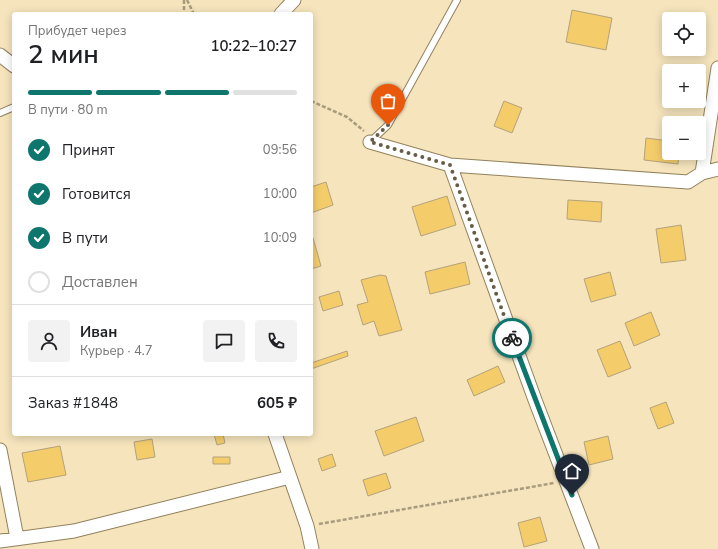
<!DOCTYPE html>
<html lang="ru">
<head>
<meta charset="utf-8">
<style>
	body { margin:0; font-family:"Nunito Sans",sans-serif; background:#f2f2f2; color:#202124; height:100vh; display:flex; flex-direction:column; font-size:15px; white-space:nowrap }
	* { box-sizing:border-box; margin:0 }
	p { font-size:13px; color:#757577 }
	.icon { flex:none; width:22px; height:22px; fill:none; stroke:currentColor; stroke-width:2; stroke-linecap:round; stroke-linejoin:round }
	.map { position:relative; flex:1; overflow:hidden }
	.details { position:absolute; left:12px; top:12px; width:301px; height:424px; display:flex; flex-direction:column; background:#fff; border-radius:4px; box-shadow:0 2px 10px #0003 }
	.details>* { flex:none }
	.buttons { position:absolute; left:662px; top:12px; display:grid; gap:8px }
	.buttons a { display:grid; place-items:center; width:44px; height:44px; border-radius:4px; background:#fff; box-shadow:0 2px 10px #0003; font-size:20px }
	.pin { position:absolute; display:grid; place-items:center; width:34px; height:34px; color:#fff; margin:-41px -17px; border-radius:50% 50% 50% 0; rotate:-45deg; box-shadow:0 0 4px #0007 }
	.pin .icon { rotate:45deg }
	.courier { position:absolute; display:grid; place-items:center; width:40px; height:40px; margin:-20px; border:3px solid #0f766e; border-radius:50%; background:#fff; color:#222; box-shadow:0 1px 5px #0007 }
	.headline em { font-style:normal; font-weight:600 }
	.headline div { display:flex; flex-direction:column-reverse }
	.headline { display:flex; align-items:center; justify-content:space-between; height:68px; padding:0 16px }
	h1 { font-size:26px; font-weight:600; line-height:30px }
	.bar { display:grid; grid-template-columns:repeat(4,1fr); gap:6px 4px; align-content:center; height:48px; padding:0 16px }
	.bar i { height:5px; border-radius:3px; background:#e0e0e0 }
	.bar .active { background:#0f766e }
	.bar p { grid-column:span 4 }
	.line { display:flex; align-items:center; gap:10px; padding:0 16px; border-top:1px solid #e0e0e0 }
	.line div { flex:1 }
	.round { display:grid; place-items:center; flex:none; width:42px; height:42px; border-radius:4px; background:#f2f2f2 }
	ol { padding:0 16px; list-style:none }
	li { display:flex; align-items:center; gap:12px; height:44px }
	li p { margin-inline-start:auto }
	li .icon { padding:4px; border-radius:50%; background:#0f766e; color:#fff; stroke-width:4 }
	li:last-child { color:#757577 }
	li i { width:22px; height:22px; border:2px solid #e0e0e0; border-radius:50% }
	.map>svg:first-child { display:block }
</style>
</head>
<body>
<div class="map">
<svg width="718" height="549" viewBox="0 0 718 549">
	<rect width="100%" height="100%" fill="#f5e4bc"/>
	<path fill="#f4cc6a" stroke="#b3a27c" d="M 572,10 L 612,18 L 606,50 L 566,42 Z
		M 504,101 L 522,108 L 512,133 L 494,126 Z
		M 646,138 L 669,141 L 669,153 L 679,153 L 678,164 L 644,160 Z
		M 326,182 L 333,205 L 311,213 L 311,187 Z
		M 447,196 L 456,225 L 421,236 L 412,207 Z
		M 568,200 L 602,202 L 601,222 L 567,219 Z
		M 681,225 L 686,260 L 661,263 L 656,229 Z
		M 313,238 L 321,266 L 311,269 L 311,239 Z
		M 465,262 L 470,284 L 430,294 L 425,272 Z
		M 610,272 L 616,295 L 591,302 L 584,279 Z
		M 380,275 L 386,276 L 402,330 L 379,336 L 374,321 L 363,325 L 357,305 L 368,302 L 361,280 Z
		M 339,291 L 343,305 L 323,311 L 319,297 Z
		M 651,312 L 660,335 L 634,346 L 625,323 Z
		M 620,341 L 631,368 L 608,377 L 597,350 Z
		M 347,351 L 348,356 L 311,369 L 311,363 Z
		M 498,366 L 505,382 L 474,396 L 467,380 Z
		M 666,402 L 674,423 L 658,429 L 650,408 Z
		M 416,417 L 424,441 L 384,456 L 375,431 Z
		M 214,434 L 223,434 L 225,443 L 217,445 Z
		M 608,436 L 613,459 L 589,465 L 584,442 Z
		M 152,439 L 155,457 L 137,460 L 134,442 Z
		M 60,446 L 66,475 L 28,482 L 22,453 Z
		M 332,454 L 336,466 L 322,471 L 318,459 Z
		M 213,457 L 230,457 L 230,464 L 213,464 Z
		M 386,473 L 391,488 L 368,496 L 363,480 Z
		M 540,517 L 547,541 L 524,547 L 518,523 Z"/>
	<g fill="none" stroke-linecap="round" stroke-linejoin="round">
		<g stroke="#92825d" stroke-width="8">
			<path id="service" d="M 0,113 L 14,107
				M 370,142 L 388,125 L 457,0"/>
		</g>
		<g stroke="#92825d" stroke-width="15">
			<path id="minor" d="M 281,14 L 294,0
				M 0,55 L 14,66
				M 370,142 L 450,165 L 688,182 L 702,173 L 718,169
				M 450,165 L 535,400 L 592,549
				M 702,173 L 718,68
				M 275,434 L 307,526 L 312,549
				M 0,450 L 17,538
				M 0,541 L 74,531 L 290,477"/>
		</g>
		<path stroke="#a99c7d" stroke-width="2.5" stroke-dasharray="4 2" stroke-linecap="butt" d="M 184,0 L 184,14
			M 187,0 L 194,14
			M 311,101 L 347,117 L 364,131
			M 319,524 L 554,483"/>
		<use href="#service" stroke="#fff" stroke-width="6"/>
		<use href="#minor" stroke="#fff" stroke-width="13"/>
	</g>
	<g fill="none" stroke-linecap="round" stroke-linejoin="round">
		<path stroke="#675d46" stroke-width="4" stroke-dasharray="0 7.2" d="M 388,125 L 370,142 L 450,165 L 512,338"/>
		<path stroke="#0f766e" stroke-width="5" d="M 512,338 L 572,495"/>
	</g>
</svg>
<div class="buttons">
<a><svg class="icon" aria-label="locate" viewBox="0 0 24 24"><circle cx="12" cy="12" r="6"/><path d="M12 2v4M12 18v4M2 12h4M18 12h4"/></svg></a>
<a>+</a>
<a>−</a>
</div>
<div class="pin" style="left:388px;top:125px;background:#ea580c"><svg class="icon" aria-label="bag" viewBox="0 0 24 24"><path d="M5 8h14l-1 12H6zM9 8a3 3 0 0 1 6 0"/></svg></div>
<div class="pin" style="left:572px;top:495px;background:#1f2937"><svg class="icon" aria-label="home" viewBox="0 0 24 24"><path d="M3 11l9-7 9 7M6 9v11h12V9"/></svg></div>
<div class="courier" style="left:512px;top:338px"><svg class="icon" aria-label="bike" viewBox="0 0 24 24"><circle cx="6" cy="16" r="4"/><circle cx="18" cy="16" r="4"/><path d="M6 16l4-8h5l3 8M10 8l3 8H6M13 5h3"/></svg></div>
<section class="details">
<div class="headline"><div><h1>2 мин</h1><p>Прибудет через</p></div><em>10:22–10:27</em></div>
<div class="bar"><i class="active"></i><i class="active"></i><i class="active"></i><i></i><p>В пути · 80 m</p></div>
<ol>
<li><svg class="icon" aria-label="check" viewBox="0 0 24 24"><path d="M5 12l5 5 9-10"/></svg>Принят<p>09:56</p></li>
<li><svg class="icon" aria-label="check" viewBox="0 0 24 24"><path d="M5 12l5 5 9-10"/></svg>Готовится<p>10:00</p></li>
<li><svg class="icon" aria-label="check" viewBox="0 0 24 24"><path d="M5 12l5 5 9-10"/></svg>В пути<p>10:09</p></li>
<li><i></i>Доставлен</li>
</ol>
<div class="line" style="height:72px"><a class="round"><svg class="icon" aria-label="person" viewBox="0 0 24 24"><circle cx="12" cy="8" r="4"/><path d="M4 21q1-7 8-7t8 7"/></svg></a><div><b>Иван</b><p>Курьер · 4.7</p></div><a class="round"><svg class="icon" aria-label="chat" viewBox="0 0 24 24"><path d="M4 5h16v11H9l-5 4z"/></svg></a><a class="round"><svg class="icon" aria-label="phone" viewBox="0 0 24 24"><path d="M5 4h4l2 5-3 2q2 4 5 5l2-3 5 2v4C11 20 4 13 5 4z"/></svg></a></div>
<div class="line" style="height:52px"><div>Заказ #1848</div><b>605 ₽</b></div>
</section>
</div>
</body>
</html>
